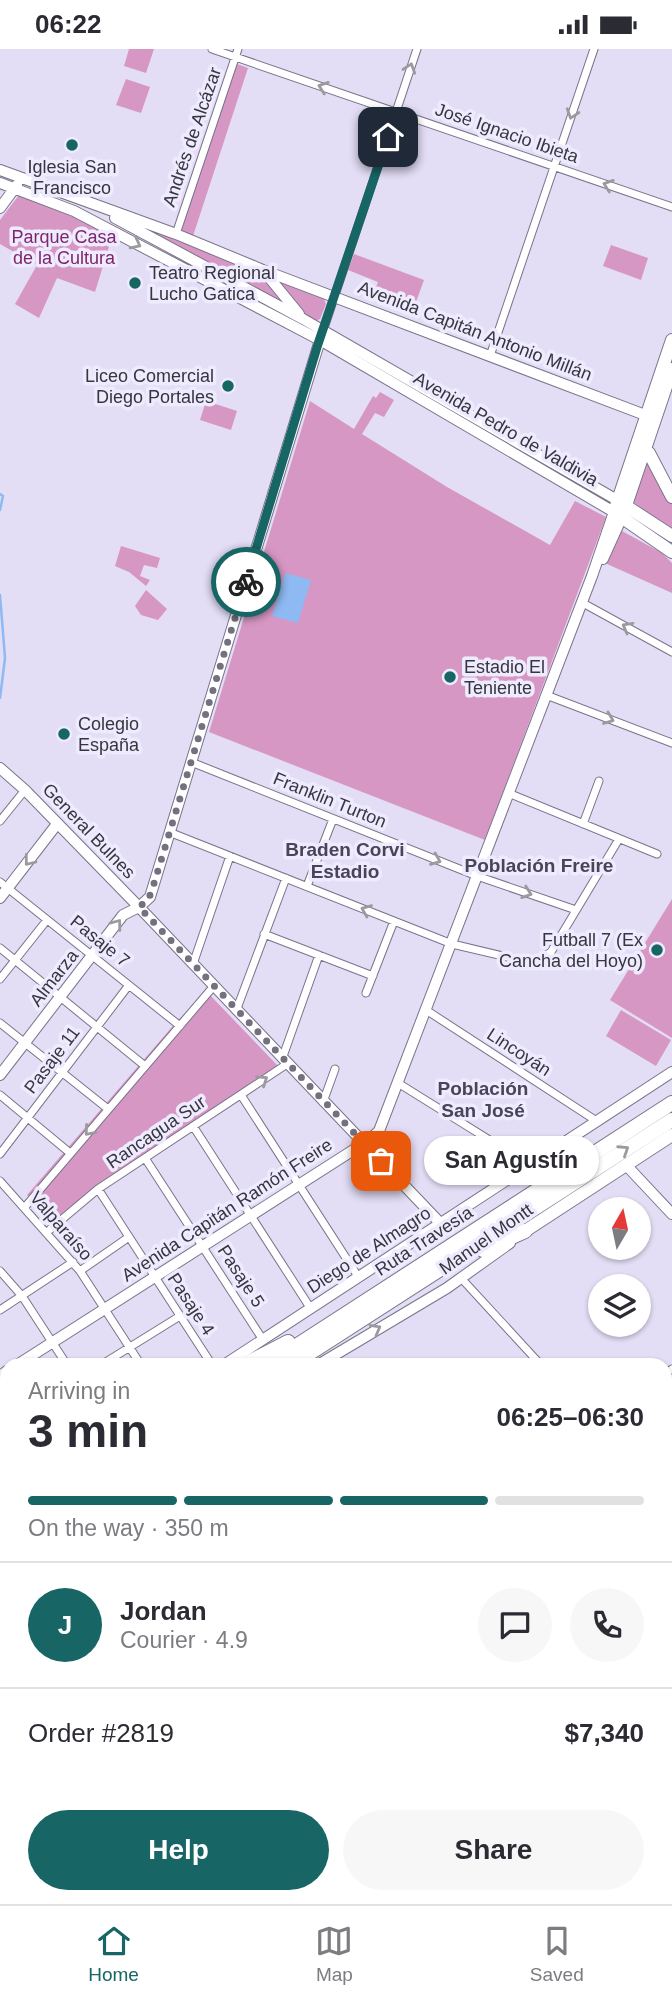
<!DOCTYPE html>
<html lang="en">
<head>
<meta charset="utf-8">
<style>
	body { margin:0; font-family:Helvetica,sans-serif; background:#f7f7f7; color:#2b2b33; height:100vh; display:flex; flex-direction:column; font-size:26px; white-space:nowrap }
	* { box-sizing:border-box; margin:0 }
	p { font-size:23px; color:#7c7c81 }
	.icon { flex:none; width:38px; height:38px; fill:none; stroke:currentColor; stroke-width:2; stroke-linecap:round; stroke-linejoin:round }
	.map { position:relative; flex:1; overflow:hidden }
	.side { position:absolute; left:0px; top:1309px; width:672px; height:546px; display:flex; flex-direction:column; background:#fff; border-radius:21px 21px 0 0; box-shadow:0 2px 5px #0004 }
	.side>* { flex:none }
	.needle { width:46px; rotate:9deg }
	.fabs { position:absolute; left:588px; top:1148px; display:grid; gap:14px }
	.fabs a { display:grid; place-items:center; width:63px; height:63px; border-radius:50%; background:#fff; box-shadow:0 2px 5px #0004; font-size:35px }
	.pin { position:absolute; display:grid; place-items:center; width:60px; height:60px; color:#fff; margin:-30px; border-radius:14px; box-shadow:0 4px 10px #0006 }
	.courier { position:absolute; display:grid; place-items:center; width:70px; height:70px; margin:-35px; border:5px solid #176665; border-radius:50%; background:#fff; color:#222; box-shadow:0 2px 9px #0007 }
	.bubble { position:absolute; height:49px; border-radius:24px; background:#fff; box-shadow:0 2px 5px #0004; font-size:23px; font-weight:700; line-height:49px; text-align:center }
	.headline em { font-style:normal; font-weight:700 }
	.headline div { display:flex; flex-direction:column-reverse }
	.headline { display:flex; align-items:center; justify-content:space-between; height:119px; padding:0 28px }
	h1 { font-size:46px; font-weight:700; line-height:52px }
	.bar { display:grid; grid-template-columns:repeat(4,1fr); gap:10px 7px; align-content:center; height:84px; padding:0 28px }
	.bar i { height:9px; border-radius:5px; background:#e1e1e2 }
	.bar .active { background:#176665 }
	.bar p { grid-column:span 4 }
	.line { display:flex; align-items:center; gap:18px; padding:0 28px; border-top:2px solid #e1e1e2 }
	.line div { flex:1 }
	.round { display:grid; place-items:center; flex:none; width:74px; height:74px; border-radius:37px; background:#f7f7f7 }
	.cta { display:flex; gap:14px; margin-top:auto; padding:14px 28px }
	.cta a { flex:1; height:80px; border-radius:42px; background:#176665; color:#fff; font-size:28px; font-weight:700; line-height:80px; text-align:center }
	.cta a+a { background:#f7f7f7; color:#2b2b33 }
	.status { display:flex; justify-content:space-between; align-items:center; height:49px; padding:0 35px; background:#fff; direction:ltr }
	.status svg { height:19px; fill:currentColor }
	.tabs { display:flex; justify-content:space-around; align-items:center; height:98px; border-top:2px solid #e1e1e2; background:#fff; font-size:19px; color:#7c7c81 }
	.tabs a { display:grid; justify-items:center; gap:4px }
	.tabs .active { color:#176665 }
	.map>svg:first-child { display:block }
</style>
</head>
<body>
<div class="status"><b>06:22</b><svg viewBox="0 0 49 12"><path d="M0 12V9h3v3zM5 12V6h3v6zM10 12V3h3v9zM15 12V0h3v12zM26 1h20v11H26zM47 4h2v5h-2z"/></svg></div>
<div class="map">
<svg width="672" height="1855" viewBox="0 0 672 1855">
	<rect width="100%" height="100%" fill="#e3ddf5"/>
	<path fill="#d797c4" d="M 129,0 L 154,0 L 146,24 L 124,17 Z
		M 237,15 L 248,19 L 193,187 L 182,182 L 182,176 Z
		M 126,30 L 150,38 L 141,64 L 116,56 Z
		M 19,146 L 70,164 L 112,188 L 95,243 L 57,229 L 39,269 L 15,255 L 37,216 L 0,195 L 0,171 Z
		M 139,177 L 260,224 L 283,254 Z
		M 611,196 L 648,209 L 641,231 L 603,217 Z
		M 354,205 L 424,231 L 412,264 L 372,249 L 378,233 L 348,221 Z
		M 277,231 L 324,250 L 326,255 L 320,270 L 315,272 L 305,268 Z
		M 380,343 L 394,351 L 384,368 L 375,364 L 362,385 L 447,438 L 550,496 L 575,452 L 606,468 L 485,791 L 209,683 L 310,352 L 354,380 L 373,347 L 376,349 Z
		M 206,352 L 237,362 L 231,381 L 200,371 Z
		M 648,409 L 672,455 L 672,481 L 632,452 Z
		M 622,482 L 662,504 L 672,514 L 672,544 L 607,515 Z
		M 121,497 L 160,509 L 157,519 L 144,516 L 140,527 L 150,531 L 146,537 L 129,523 L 115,517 Z
		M 146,541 L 167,560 L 158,571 L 141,566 L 135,557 Z
		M 672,850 L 672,989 L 610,951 Z
		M 207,943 L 279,1018 C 203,1069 124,1115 55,1173 L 27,1146 L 178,971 Z
		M 621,961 L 671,991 L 656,1017 L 606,987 Z
		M 0,1577 L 7,1582 L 7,1796 L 0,1788 Z
		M 57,1848 L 282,1848 L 288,1855 L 63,1855 Z"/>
	<path fill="#8fb9f2" d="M 285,524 L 311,531 L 298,574 L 272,567 Z"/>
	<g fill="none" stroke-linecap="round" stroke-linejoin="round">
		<path stroke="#8fb9f2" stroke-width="2.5" d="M 0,445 L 3,447 L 0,461
			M 0,546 L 5,609 L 0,649"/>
		<g stroke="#7a748a" stroke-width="9">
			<path id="street" d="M 212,0 L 672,158
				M 176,185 L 238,0
				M 322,285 L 417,0
				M 490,307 L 594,0
				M 581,553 L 672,603
				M 546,646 L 672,694
				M 191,713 L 477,827 L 576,861
				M 508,744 L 657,805
				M 0,772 L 25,741
				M 583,775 L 599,732
				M 169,783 L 452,895 L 528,913 L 539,911 L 551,903 L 619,790
				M 0,833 L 180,977
				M 307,837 L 333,770
				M 264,885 L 373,927
				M 0,899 L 145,1017
				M 193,915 L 230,807
				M 0,930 L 47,871
				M 366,944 L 394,872
				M 426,961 L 595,1071
				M 236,962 L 286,829
				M 0,974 L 108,1060
				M 282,1010 L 319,906
				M 398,1034 L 528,1115
				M 0,1046 L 70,1104
				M 241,1046 L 359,1229
				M 323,1053 L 335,1020
				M 193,1077 L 311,1260
				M 0,1105 L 129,936
				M 145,1109 L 263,1291
				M 0,1132 L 80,1222 L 141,1316
				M 98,1140 L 212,1316
				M 25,1158 L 213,938
				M 47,1183 L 98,1140 L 287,1015
				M 0,1222 L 22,1247 L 67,1316
				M 80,1222 L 129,1188
				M 461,1229 L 541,1316
				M 0,1261 L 73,1213
				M 101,1316 L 180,1267
				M 665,1325 L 672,1320
				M 0,1382 L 7,1377
				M 0,1423 L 7,1433
				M 665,1451 L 672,1459
				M 665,1557 L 672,1552
				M 665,1703 L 672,1711
				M 665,1768 L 672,1759
				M 561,1848 L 568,1855
				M 598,1855 L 604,1848"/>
		</g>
		<g stroke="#7a748a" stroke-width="12">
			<path id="secondary" d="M 0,121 L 176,185 L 263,221 L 653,369
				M 0,134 L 74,162 L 320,291 L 614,463 L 592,527 L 379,1082 L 369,1091 L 17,1316
				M 0,159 L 17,136
				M 115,169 L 303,270 L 617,451
				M 263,221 L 299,265
				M 603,510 L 622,468
				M 0,719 L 25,741 L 139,858 L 441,1175
				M 0,849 L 57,775
				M 0,1026 L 123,866 L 139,858 L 150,848 L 320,291
				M 626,1116 L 672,1165
				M 224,1316 L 672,1023
				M 318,1316 L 447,1239 L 510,1194
				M 0,1327 L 7,1322
				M 0,1459 L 7,1454
				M 0,1519 L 7,1527
				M 0,1550 L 7,1558
				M 304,1848 L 311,1855"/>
		</g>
		<g stroke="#7a748a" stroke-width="14">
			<path id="primary" d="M 672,291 L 614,463 L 672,503
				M 642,398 L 649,404 L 672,448
				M 620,453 L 672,487
				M 622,468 L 672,320
				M 525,1182 L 672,1086"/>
		</g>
		<g stroke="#7a748a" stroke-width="16">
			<path id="highway" d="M 483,1201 L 525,1182
				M 244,1316 L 288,1293
				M 267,1316 L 672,1054
				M 291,1316 L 672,1071
				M 0,1488 L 7,1483
				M 0,1503 L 7,1498"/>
		</g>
		<use href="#street" stroke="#fff" stroke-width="7"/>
		<use href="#secondary" stroke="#fff" stroke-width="10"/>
		<use href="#primary" stroke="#fff" stroke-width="12"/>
		<use href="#highway" stroke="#fff" stroke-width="14"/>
	</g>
	<defs><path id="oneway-chevron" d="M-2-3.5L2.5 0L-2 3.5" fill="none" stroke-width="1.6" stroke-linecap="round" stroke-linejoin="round" transform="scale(1.75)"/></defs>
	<g stroke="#9b9a9f">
		<use href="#oneway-chevron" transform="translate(410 19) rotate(-72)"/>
		<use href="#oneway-chevron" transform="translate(323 38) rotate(-161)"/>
		<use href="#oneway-chevron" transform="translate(572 65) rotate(108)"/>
		<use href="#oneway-chevron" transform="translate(608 136) rotate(-161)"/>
		<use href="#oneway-chevron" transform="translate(136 195) rotate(27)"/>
		<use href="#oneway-chevron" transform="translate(627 578) rotate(-151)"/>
		<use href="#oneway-chevron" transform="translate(609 670) rotate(21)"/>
		<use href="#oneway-chevron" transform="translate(436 811) rotate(22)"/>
		<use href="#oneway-chevron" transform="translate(29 812) rotate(128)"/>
		<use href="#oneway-chevron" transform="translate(527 844) rotate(19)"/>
		<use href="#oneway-chevron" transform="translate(366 861) rotate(-158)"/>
		<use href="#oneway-chevron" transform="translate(117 875) rotate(-53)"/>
		<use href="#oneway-chevron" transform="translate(263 1031) rotate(-34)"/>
		<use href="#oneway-chevron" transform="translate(89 1082) rotate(131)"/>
		<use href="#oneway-chevron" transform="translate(624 1101) rotate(-33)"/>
		<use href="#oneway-chevron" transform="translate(376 1280) rotate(-29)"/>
	</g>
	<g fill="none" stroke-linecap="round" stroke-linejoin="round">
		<path stroke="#73707f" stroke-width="7" stroke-dasharray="0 12.6" d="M 246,533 L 152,841 L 148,851 L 139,858 L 381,1112"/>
		<path stroke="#176665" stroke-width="9" d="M 246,533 L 318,295 L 388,88"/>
	</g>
	<g fill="#176665" stroke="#efebfe" stroke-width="2.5">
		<circle cx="72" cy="96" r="7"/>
		<circle cx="135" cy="234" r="7"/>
		<circle cx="228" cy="337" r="7"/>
		<circle cx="450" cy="628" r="7"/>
		<circle cx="64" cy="685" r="7"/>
		<circle cx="657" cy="901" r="7"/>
	</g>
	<g text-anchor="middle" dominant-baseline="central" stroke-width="7" stroke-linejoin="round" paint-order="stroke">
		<g font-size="18" fill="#37353f" stroke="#efebfe">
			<text transform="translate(507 84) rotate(19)">José Ignacio Ibieta</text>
			<text transform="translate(192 88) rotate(-71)">Andrés de Alcázar</text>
			<text transform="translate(475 282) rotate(21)">Avenida Capitán Antonio Millán</text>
			<text transform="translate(506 380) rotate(30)">Avenida Pedro de Valdivia</text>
			<text transform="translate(330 751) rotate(22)">Franklin Turton</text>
			<text transform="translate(89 782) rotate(46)">General Bulnes</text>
			<text transform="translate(100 892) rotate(39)">Pasaje 7</text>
			<text transform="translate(54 929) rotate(-52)">Almarza</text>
			<text transform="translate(519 1003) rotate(33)">Lincoyán</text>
			<text transform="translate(52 1011) rotate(-53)">Pasaje 11</text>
			<text transform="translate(156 1083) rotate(-34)">Rancagua Sur</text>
			<text transform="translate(227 1161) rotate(-33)">Avenida Capitán Ramón Freire</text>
			<text transform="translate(61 1177) rotate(49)">Valparaíso</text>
			<text transform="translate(486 1190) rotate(-35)">Manuel Montt</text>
			<text transform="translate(424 1192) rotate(-33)">Ruta Travesía</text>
			<text transform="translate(369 1201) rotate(-33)">Diego de Almagro</text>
			<text transform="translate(241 1227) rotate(57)">Pasaje 5</text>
			<text transform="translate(191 1255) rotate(57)">Pasaje 4</text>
		</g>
		<g font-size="18" fill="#37353f" stroke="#efebfe" text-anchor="start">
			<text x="72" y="118" text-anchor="middle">Iglesia San<tspan x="72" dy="21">Francisco</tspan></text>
			<text x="149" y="224">Teatro Regional<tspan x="149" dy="21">Lucho Gatica</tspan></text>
			<text x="214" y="327" text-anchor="end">Liceo Comercial<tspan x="214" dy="21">Diego Portales</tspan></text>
			<text x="464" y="618">Estadio El<tspan x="464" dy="21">Teniente</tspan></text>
			<text x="78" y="675">Colegio<tspan x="78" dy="21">España</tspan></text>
			<text x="643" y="891" text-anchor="end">Futball 7 (Ex<tspan x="643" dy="21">Cancha del Hoyo)</tspan></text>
		</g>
		<g font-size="18" fill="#7e256b" stroke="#efebfe">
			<text x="64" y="188">Parque Casa<tspan x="64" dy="21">de la Cultura</tspan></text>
		</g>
		<g font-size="19" font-weight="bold" fill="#494458" stroke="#efebfe">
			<text x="345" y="800">Braden Corvi<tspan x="345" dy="22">Estadio</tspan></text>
			<text x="539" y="816">Población Freire</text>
			<text x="483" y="1039">Población<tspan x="483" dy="22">San José</tspan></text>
		</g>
	</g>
</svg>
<div class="fabs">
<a><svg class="needle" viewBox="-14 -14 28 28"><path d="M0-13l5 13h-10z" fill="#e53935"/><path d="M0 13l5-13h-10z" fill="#7c7c81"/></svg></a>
<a><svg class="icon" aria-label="layers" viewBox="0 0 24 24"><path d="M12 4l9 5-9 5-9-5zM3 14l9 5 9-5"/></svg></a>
</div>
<div class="pin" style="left:381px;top:1112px;background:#ea580c"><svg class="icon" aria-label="bag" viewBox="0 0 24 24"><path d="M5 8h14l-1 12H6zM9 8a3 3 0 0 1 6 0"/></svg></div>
<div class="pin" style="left:388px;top:88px;background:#1f2937"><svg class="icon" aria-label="home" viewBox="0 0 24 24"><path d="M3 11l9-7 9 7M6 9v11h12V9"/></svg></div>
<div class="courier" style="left:246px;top:533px"><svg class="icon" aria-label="bike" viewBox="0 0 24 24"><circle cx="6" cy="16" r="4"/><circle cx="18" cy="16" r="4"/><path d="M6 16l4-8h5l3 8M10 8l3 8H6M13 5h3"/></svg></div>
<div class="bubble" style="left:424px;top:1087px;width:175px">San Agustín</div>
<section class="side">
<div class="headline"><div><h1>3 min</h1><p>Arriving in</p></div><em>06:25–06:30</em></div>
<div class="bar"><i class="active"></i><i class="active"></i><i class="active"></i><i></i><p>On the way · 350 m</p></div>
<div class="line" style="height:126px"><b class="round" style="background:#176665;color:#fff">J</b><div><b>Jordan</b><p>Courier · 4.9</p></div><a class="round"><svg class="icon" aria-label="chat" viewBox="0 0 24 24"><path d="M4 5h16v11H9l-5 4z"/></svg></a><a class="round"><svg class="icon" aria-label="phone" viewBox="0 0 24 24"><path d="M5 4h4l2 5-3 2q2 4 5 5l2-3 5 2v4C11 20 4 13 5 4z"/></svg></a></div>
<div class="line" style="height:91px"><div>Order #2819</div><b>$7,340</b></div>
<div class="cta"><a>Help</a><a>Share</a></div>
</section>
</div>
<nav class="tabs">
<a class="active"><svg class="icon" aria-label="home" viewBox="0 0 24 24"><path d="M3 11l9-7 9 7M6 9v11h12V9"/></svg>Home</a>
<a><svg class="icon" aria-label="map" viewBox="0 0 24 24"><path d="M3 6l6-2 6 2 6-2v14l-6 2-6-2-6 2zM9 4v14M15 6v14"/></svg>Map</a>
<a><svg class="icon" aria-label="saved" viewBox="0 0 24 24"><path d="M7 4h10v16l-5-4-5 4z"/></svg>Saved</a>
</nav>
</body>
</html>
